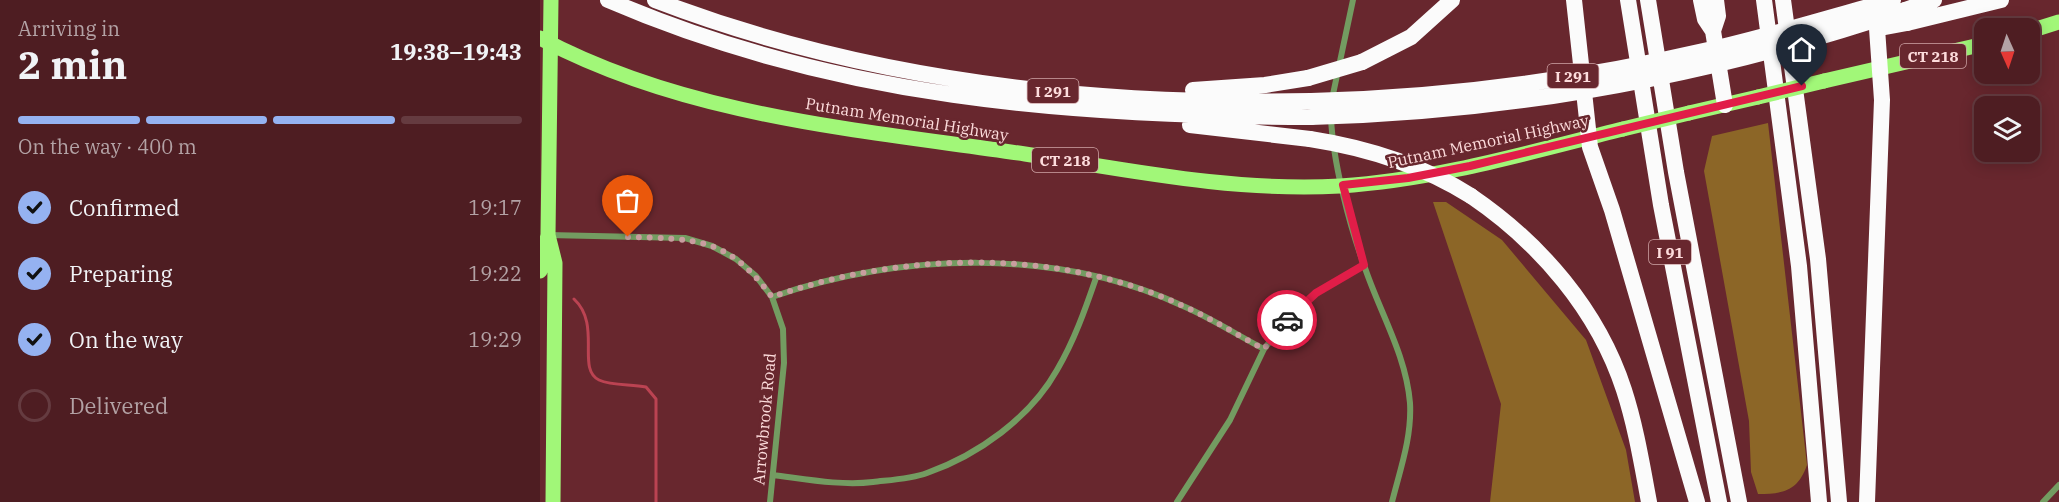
<!DOCTYPE html>
<html lang="en">
<head>
<meta charset="utf-8">
<style>
	body { margin:0; font-family:"IBM Plex Serif",serif; background:#55262a; color:#f1f3f6; height:100vh; display:flex; flex-direction:column; font-size:22px; white-space:nowrap }
	* { box-sizing:border-box; margin:0 }
	p { font-size:20px; color:#b3a2a5 }
	.icon { flex:none; width:33px; height:33px; fill:none; stroke:currentColor; stroke-width:2; stroke-linecap:round; stroke-linejoin:round }
	.map { position:relative; flex:1; overflow:hidden }
	.panel { display:flex; flex-direction:column; background:#4e1d22; width:540px }
	.panel>* { flex:none }
	.needle { width:39px; rotate:177deg }
	.tools { position:absolute; left:1434px; top:18px; display:grid; gap:12px }
	.tools a { display:grid; place-items:center; width:66px; height:66px; border-radius:12px; background:#4e1d22; box-shadow:0 3px 15px #0003,0 0 0 2px #653b40; font-size:30px }
	.pin { position:absolute; display:grid; place-items:center; width:51px; height:51px; color:#fff; margin:-62px -26px; border-radius:50% 50% 50% 0; rotate:-45deg; box-shadow:0 0 6px #0007 }
	.pin .icon { rotate:45deg }
	.courier { position:absolute; display:grid; place-items:center; width:60px; height:60px; margin:-30px; border:4px solid #e11d48; border-radius:50%; background:#fff; color:#222; box-shadow:0 2px 8px #0007 }
	.head em { font-style:normal; font-weight:700 }
	.head div { display:flex; flex-direction:column-reverse }
	.head { display:flex; align-items:center; justify-content:space-between; height:102px; padding:0 18px }
	h1 { font-size:39px; font-weight:700; line-height:45px }
	.bar { display:grid; grid-template-columns:repeat(4,1fr); gap:9px 6px; align-content:center; height:72px; padding:0 18px }
	.bar i { height:8px; border-radius:4px; background:#653b40 }
	.bar .current { background:#95b2f1 }
	.bar p { grid-column:span 4 }
	ol { padding:0 18px; list-style:none }
	li { display:flex; align-items:center; gap:18px; height:66px }
	li p { margin-inline-start:auto }
	li .icon { padding:6px; border-radius:50%; background:#95b2f1; color:#111; stroke-width:4 }
	li:last-child { color:#b3a2a5 }
	li i { width:33px; height:33px; border:3px solid #653b40; border-radius:50% }
	main { display:flex; flex:1; min-height:0 }
	.map>svg:first-child { display:block }
</style>
</head>
<body>
<main>
<section class="panel">
<div class="head"><div><h1>2 min</h1><p>Arriving in</p></div><em>19:38–19:43</em></div>
<div class="bar"><i class="current"></i><i class="current"></i><i class="current"></i><i></i><p>On the way · 400 m</p></div>
<ol>
<li><svg class="icon" aria-label="check" viewBox="0 0 24 24"><path d="M5 12l5 5 9-10"/></svg>Confirmed<p>19:17</p></li>
<li><svg class="icon" aria-label="check" viewBox="0 0 24 24"><path d="M5 12l5 5 9-10"/></svg>Preparing<p>19:22</p></li>
<li><svg class="icon" aria-label="check" viewBox="0 0 24 24"><path d="M5 12l5 5 9-10"/></svg>On the way<p>19:29</p></li>
<li><i></i>Delivered</li>
</ol>
</section>
<div class="map">
<svg width="1519" height="502" viewBox="0 0 1519 502">
	<rect width="100%" height="100%" fill="#68272e"/>
	<path fill="#8c6627" d="M 1228,123 L 1267,465 C 1258,491 1243,494 1218,494 L 1211,472 L 1209,421 L 1164,171 L 1172,136 Z
		M 893,202 L 906,202 L 962,240 L 1046,340 L 1086,450 L 1095,502 L 950,502 L 961,404 Z"/>
	<g fill="none" stroke-linecap="round" stroke-linejoin="round">
		<path stroke="#bb4352" stroke-width="3" d="M 34,299 C 62,325 36,369 59,380 C 72,386 91,384 106,387 L 116,399 L 116,502"/>
		<path stroke="#739c61" stroke-width="6" d="M 792,99 L 813,0
			M 791,118 C 793,162 809,224 824,265 C 839,311 866,354 870,403 C 872,437 860,470 852,502
			M 8,235 L 145,238 L 172,246 L 196,259 L 216,276 L 232,297 L 243,329 L 244,363 L 230,502
			M 232,297 C 361,253 517,247 643,306 C 671,318 697,335 724,349
			M 233,475 C 265,479 301,486 333,482 C 350,480 371,479 387,473 C 438,455 490,418 517,370 C 534,341 545,310 556,278
			M 637,502 L 690,420 L 724,349 L 753,313 L 776,293 L 823,265
			M 1503,502 L 1519,485"/>
		<path stroke="#a1f778" stroke-width="15" d="M 1490,31 L 1519,22
			M 0,38 C 148,117 322,130 485,154 C 589,170 694,192 800,186 C 896,180 990,152 1083,129
			M 1284,81 L 1444,44
			M 1149,113 L 1218,97
			M 8,235 L 15,263 L 13,502
			M 0,271 L 8,235 L 11,0"/>
		<path stroke="#fbfbfb" stroke-width="16" d="M 68,0 C 295,98 527,116 771,117
			M 115,0 C 323,80 549,106 771,101
			M 1034,0 L 1050,147 L 1072,210 L 1157,502
			M 1088,0 L 1121,205 L 1179,502
			M 1108,0 L 1136,172 L 1199,502
			M 1161,0 L 1165,19 L 1173,31 L 1185,105
			M 1224,0 L 1259,266 L 1279,502
			M 1243,0 L 1278,259 L 1299,502
			M 1365,10 L 1394,0
			M 1367,23 L 1461,0
			M 1173,31 L 1178,16 L 1176,0
			M 822,62 L 871,37 L 912,0
			M 653,90 L 725,85 L 768,78
			M 650,125 L 770,139
			M 931,196 C 1000,243 1058,310 1084,390 C 1096,427 1102,465 1109,502
			M 1327,502 L 1342,100 L 1336,14"/>
		<path stroke="#a1f778" stroke-width="15" d="M 1218,97 L 1284,81
			M 1083,129 L 1149,113"/>
		<path stroke="#fbfbfb" stroke-width="16" d="M 1340,28 L 1367,23
			M 768,78 L 822,62
			M 771,101 C 904,98 1038,80 1168,50 C 1230,36 1291,17 1353,0
			M 771,117 C 974,112 1173,75 1365,10
			M 770,139 C 828,148 882,165 931,196"/>
	</g>
	<g fill="none" stroke-linecap="round" stroke-linejoin="round">
		<path stroke="#c99d9f" stroke-width="6" stroke-dasharray="0 10.8" d="M 88,237 C 157,239 187,237 232,297 C 361,252 517,247 643,306 C 671,318 697,335 724,349 L 747,320"/>
		<path stroke="#e11d48" stroke-width="8" d="M 747,320 L 776,293 L 824,265 L 803,185 L 868,178 L 930,166 L 1262,86"/>
	</g>
	<g text-anchor="middle" dominant-baseline="central" stroke-width="5" stroke-linejoin="round" paint-order="stroke">
		<g fill="#68272e" stroke="#d0a6a8" stroke-width="1.5">
			<rect x="1360" y="44" width="66" height="24" rx="4.5"/>
			<rect x="1007.5" y="64" width="51" height="24" rx="4.5"/>
			<rect x="487.5" y="79" width="51" height="24" rx="4.5"/>
			<rect x="492" y="148" width="66" height="24" rx="4.5"/>
			<rect x="1109" y="240" width="42" height="24" rx="4.5"/>
		</g>
		<g font-size="15" font-weight="bold" fill="#fddcdc">
			<text x="1393" y="56">CT 218</text>
			<text x="1033" y="76">I 291</text>
			<text x="513" y="91">I 291</text>
			<text x="525" y="160">CT 218</text>
			<text x="1130" y="252">I 91</text>
		</g>
		<g font-size="16" fill="#fddcdc" stroke="#68272e">
			<text transform="translate(367 119) rotate(9)">Putnam Memorial Highway</text>
			<text transform="translate(948 141) rotate(-12)">Putnam Memorial Highway</text>
			<text transform="translate(224 419) rotate(-85)">Arrowbrook Road</text>
		</g>
	</g>
</svg>
<div class="tools">
<a><svg class="needle" viewBox="-14 -14 28 28"><path d="M0-13l5 13h-10z" fill="#e53935"/><path d="M0 13l5-13h-10z" fill="#b3a2a5"/></svg></a>
<a><svg class="icon" aria-label="layers" viewBox="0 0 24 24"><path d="M12 4l9 5-9 5-9-5zM3 14l9 5 9-5"/></svg></a>
</div>
<div class="pin" style="left:88px;top:237px;background:#ea580c"><svg class="icon" aria-label="bag" viewBox="0 0 24 24"><path d="M5 8h14l-1 12H6zM9 8a3 3 0 0 1 6 0"/></svg></div>
<div class="pin" style="left:1262px;top:86px;background:#1f2937"><svg class="icon" aria-label="home" viewBox="0 0 24 24"><path d="M3 11l9-7 9 7M6 9v11h12V9"/></svg></div>
<div class="courier" style="left:747px;top:320px"><svg class="icon" aria-label="car" viewBox="0 0 24 24"><path d="M5 17H2v-5l4-1 3-4h7l3 4 3 1v5h-3M9 17h6M6 11h13"/><circle cx="7" cy="17" r="2"/><circle cx="17" cy="17" r="2"/></svg></div>
</div>
</main>
</body>
</html>
